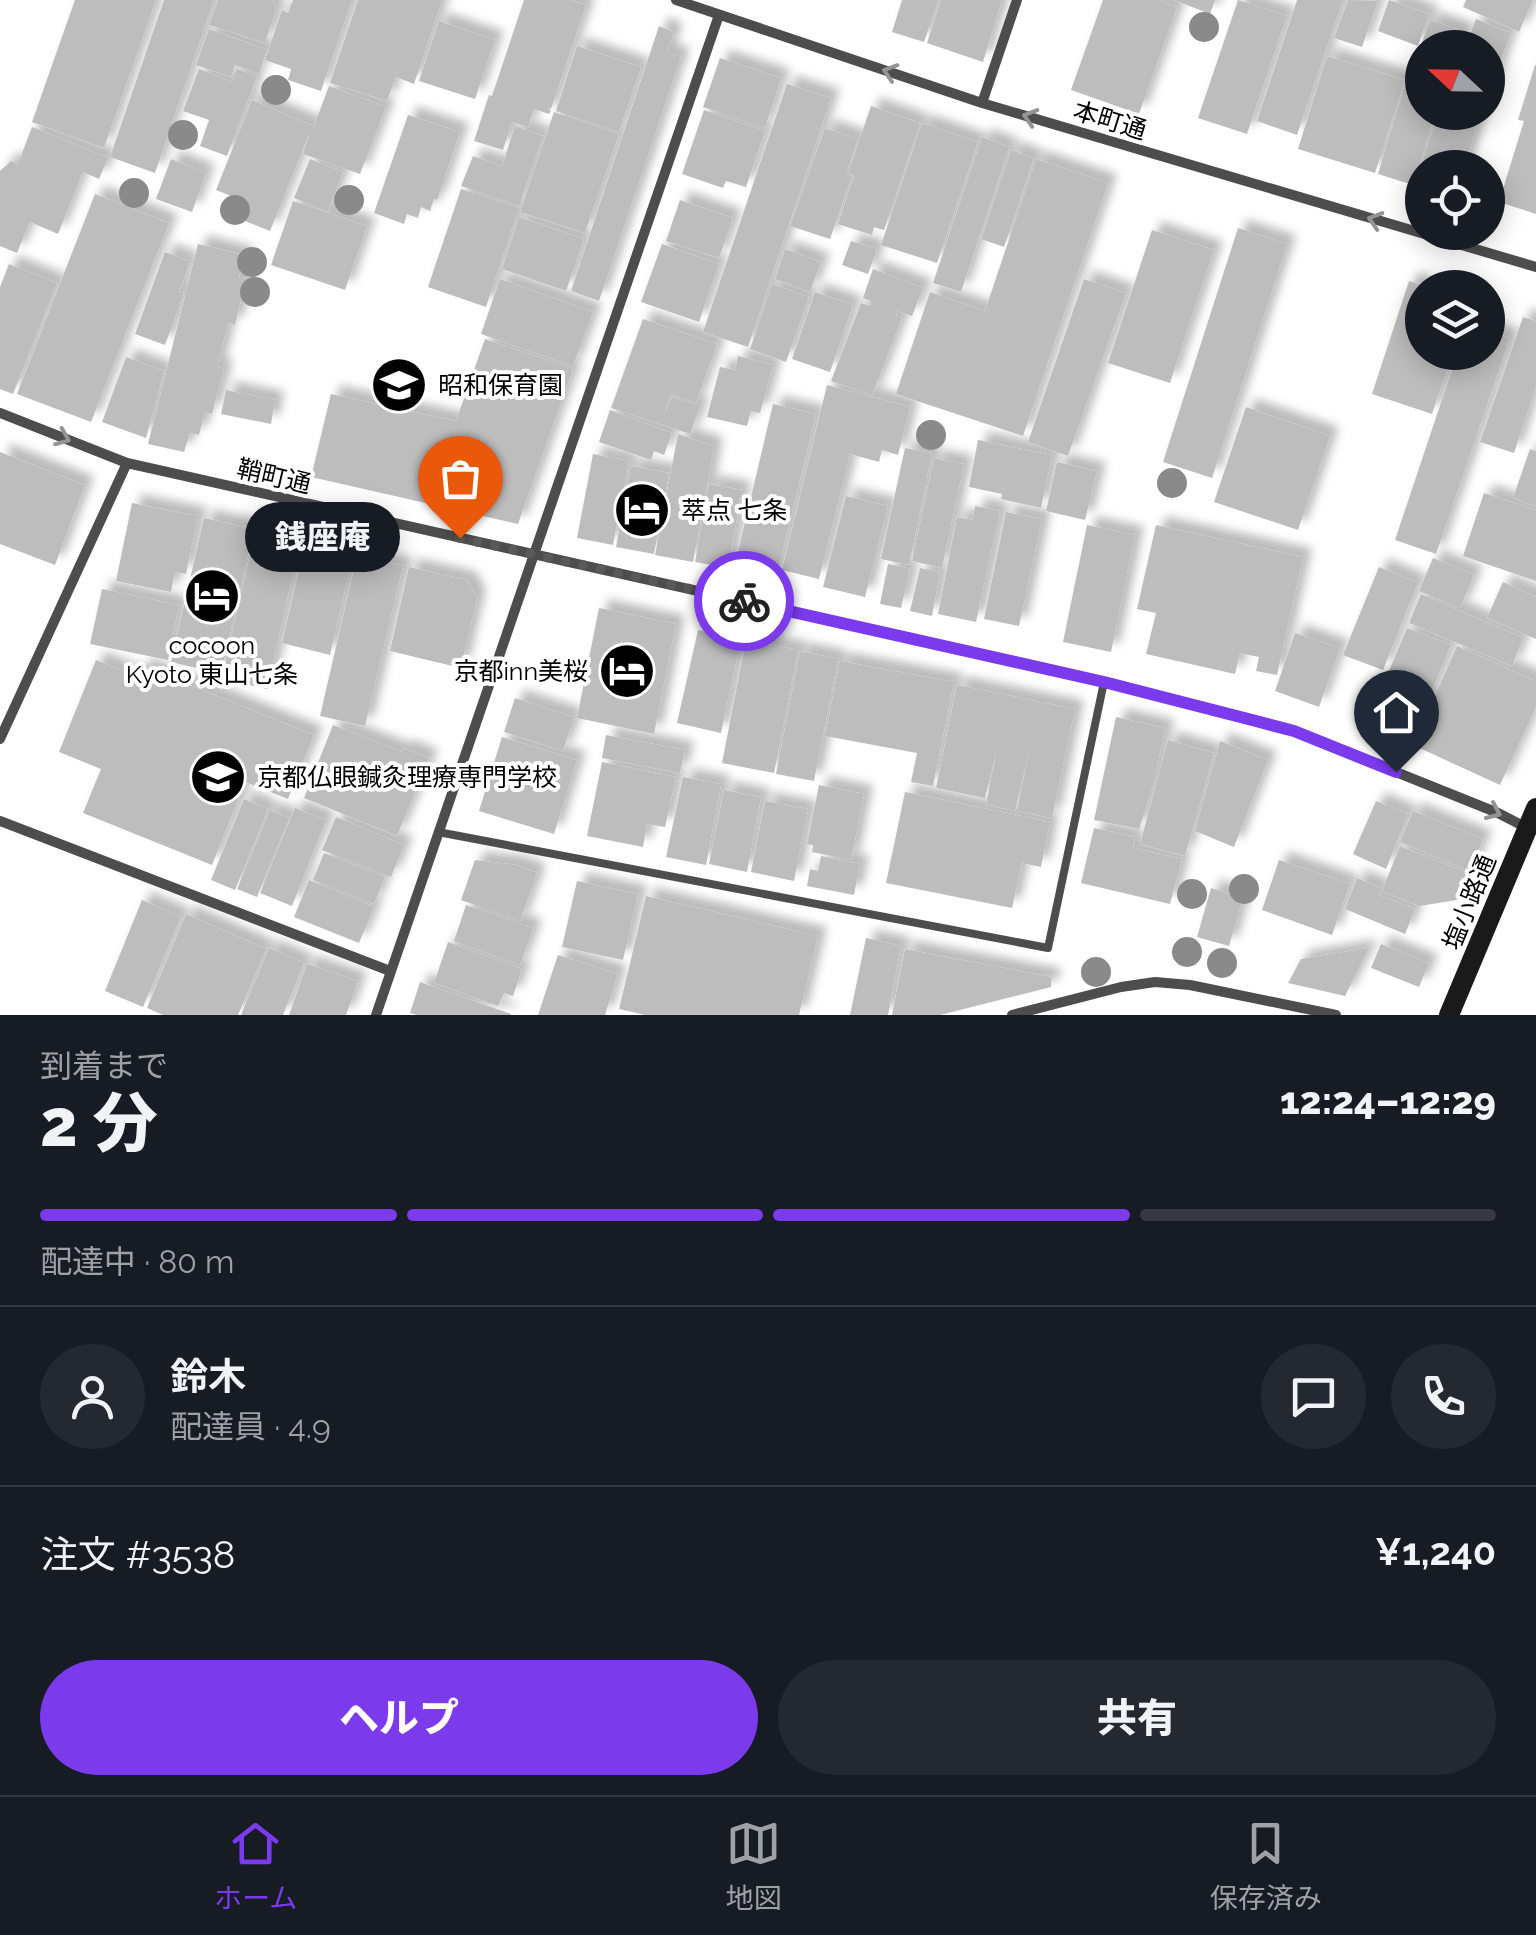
<!DOCTYPE html>
<html lang="ja">
<head>
<meta charset="utf-8">
<style>
	body { margin:0; font-family:Raleway,"Noto Sans JP",sans-serif; background:#242831; color:#f1f3f6; height:100vh; display:flex; flex-direction:column; font-size:38px; white-space:nowrap }
	* { box-sizing:border-box; margin:0 }
	p { font-size:32px; color:#9ea1a6 }
	.icon { flex:none; width:55px; height:55px; fill:none; stroke:currentColor; stroke-width:2; stroke-linecap:round; stroke-linejoin:round }
	.map { position:relative; height:1015px; overflow:hidden }
	.panel { display:flex; flex-direction:column; background:#171b24; flex:1 }
	.panel>* { flex:none }
	.needle { width:65px; rotate:292deg }
	.tools { position:absolute; left:1405px; top:30px; display:grid; gap:20px }
	.tools a { display:grid; place-items:center; width:100px; height:100px; border-radius:50%; background:#171b24; box-shadow:0 5px 25px #0003; font-size:50px }
	.pin { position:absolute; display:grid; place-items:center; width:85px; height:85px; color:#fff; margin:-102px -42px; border-radius:50% 50% 50% 0; rotate:-45deg; box-shadow:0 0 10px #0007 }
	.pin .icon { rotate:45deg }
	.courier { position:absolute; display:grid; place-items:center; width:100px; height:100px; margin:-50px; border:8px solid #7c3aed; border-radius:50%; background:#fff; color:#222; box-shadow:0 2px 12px #0007 }
	.bubble { position:absolute; height:70px; border-radius:35px; background:#171b24; box-shadow:0 5px 25px #0003; font-size:32px; font-weight:800; line-height:70px; text-align:center }
	.head em { font-style:normal; font-weight:800 }
	.head div { display:flex; flex-direction:column-reverse }
	.head { display:flex; align-items:center; justify-content:space-between; height:170px; padding:0 40px }
	h1 { font-size:65px; font-weight:800; line-height:75px }
	.bar { display:grid; grid-template-columns:repeat(4,1fr); gap:15px 10px; align-content:center; height:120px; padding:0 40px }
	.bar i { height:12px; border-radius:8px; background:#363941 }
	.bar .current { background:#7c3aed }
	.bar p { grid-column:span 4 }
	.line { display:flex; align-items:center; gap:25px; padding:0 40px; border-top:2px solid #363941 }
	.line div { flex:1 }
	.round { display:grid; place-items:center; flex:none; width:105px; height:105px; border-radius:52px; background:#242831 }
	.primary-button { display:flex; gap:20px; margin-top:auto; padding:20px 40px }
	.primary-button a { flex:1; height:115px; border-radius:60px; background:#7c3aed; color:#fff; font-size:40px; font-weight:800; line-height:115px; text-align:center }
	.primary-button a+a { background:#242831; color:#f1f3f6 }
	.tab-bar { display:flex; justify-content:space-around; align-items:center; height:140px; border-top:2px solid #363941; background:#171b24; font-size:28px; color:#9ea1a6 }
	.tab-bar a { display:grid; justify-items:center; gap:5px }
	.tab-bar .current { color:#7c3aed }
	.map>svg:first-child { display:block }
</style>
</head>
<body>
<div class="map">
<svg width="1536" height="1015" viewBox="0 0 1536 1015">
	<defs>
		<filter id="shadow"><feDropShadow dx="9" dy="-9" stdDeviation="5" flood-color="#0004"/></filter>
	</defs>
	<rect width="100%" height="100%" fill="#fff"/>
	<path fill="#bdbdbd" filter="url(#shadow)" d="M 75,0 L 156,0 L 104,148 L 32,122 Z
		M 164,0 L 214,0 L 155,173 L 110,157 Z
		M 218,0 L 273,0 L 276,10 L 265,43 L 209,25 Z
		M 293,0 L 352,0 L 321,91 L 288,80 L 291,69 L 265,60 L 282,10 L 288,13 Z
		M 358,0 L 442,0 L 414,84 L 396,77 L 387,101 L 330,83 Z
		M 524,0 L 570,0 L 586,5 L 551,109 L 548,108 L 551,111 L 549,114 L 534,109 L 528,127 L 512,122 L 503,150 L 474,141 L 489,95 L 492,96 Z
		M 902,0 L 938,0 L 924,42 L 892,32 Z
		M 941,0 L 1002,0 L 983,62 L 927,43 Z
		M 1103,0 L 1158,0 L 1177,7 L 1139,114 L 1071,90 Z
		M 1174,0 L 1215,0 L 1210,14 Z
		M 1238,0 L 1287,16 L 1247,134 L 1198,118 Z
		M 1297,0 L 1343,0 L 1297,135 L 1257,121 Z
		M 1348,0 L 1378,1 L 1362,47 L 1334,38 Z
		M 1389,0 L 1429,14 L 1418,46 L 1378,31 Z
		M 1466,0 L 1533,0 L 1519,32 L 1463,7 Z
		M 1476,19 L 1511,33 L 1488,93 L 1488,48 L 1465,48 Z
		M 1430,20 L 1465,32 L 1459,48 L 1420,48 Z
		M 439,21 L 495,40 L 475,99 L 419,81 Z
		M 659,26 L 674,32 L 667,52 L 681,57 L 599,301 L 571,291 Z
		M 209,29 L 267,50 L 259,74 L 235,65 L 231,77 L 196,65 Z
		M 577,46 L 641,67 L 619,132 L 556,111 Z
		M 1327,56 L 1405,80 L 1375,173 L 1298,149 Z
		M 720,58 L 781,78 L 765,128 L 703,107 Z
		M 1535,65 L 1536,65 L 1536,214 L 1499,202 L 1524,121 L 1518,120 Z
		M 199,69 L 232,82 L 237,69 L 257,76 L 227,156 L 200,146 L 209,120 L 183,111 Z
		M 1406,81 L 1422,86 L 1422,112 L 1436,112 L 1413,185 L 1378,174 Z
		M 787,84 L 831,98 L 748,347 L 703,332 Z
		M 329,86 L 386,107 L 360,174 L 303,154 L 311,129 L 270,231 L 240,219 L 246,202 L 216,190 L 252,100 L 314,126 Z
		M 871,106 L 920,123 L 884,230 L 874,227 L 872,235 L 838,224 L 854,176 L 848,173 Z
		M 704,110 L 765,131 L 746,187 L 726,181 L 723,188 L 682,174 Z
		M 554,112 L 619,134 L 585,233 L 520,212 Z
		M 1438,112 L 1481,112 L 1464,168 L 1422,168 L 1422,187 L 1415,185 Z
		M 408,115 L 460,132 L 437,200 L 434,199 L 430,211 L 421,207 L 418,218 L 407,214 L 404,224 L 374,213 Z
		M 922,123 L 978,142 L 937,263 L 881,245 Z
		M 515,126 L 543,136 L 519,206 L 461,186 L 473,156 L 502,166 Z
		M 32,127 L 108,158 L 99,179 L 83,172 L 58,234 L 30,222 L 17,253 L 0,246 L 0,171 L 11,161 L 18,164 Z
		M 825,128 L 858,139 L 846,174 L 852,176 L 830,239 L 790,226 Z
		M 982,137 L 1009,147 L 961,292 L 933,283 Z
		M 1011,150 L 1034,158 L 1004,247 L 981,239 Z
		M 171,159 L 206,173 L 192,212 L 156,199 Z
		M 310,159 L 343,172 L 328,212 L 294,198 Z
		M 1036,159 L 1108,183 L 1023,436 L 896,394 L 930,292 L 985,311 Z
		M 461,189 L 519,208 L 486,307 L 428,287 Z
		M 95,194 L 169,223 L 91,422 L 17,394 Z
		M 680,200 L 733,218 L 719,258 L 666,241 Z
		M 293,201 L 367,226 L 345,290 L 271,265 Z
		M 519,217 L 584,239 L 566,291 L 502,269 Z
		M 1238,228 L 1287,244 L 1212,478 L 1163,462 Z
		M 1152,230 L 1214,250 L 1170,383 L 1108,363 Z
		M 851,241 L 877,249 L 868,274 L 842,265 Z
		M 198,244 L 244,255 L 239,278 L 246,279 L 235,325 L 228,323 L 217,367 L 224,369 L 212,414 L 205,412 L 199,435 L 190,433 L 184,452 L 148,444 Z
		M 662,244 L 719,264 L 699,322 L 641,302 Z
		M 785,249 L 821,262 L 810,292 L 775,279 Z
		M 165,252 L 190,261 L 179,292 L 184,293 L 165,345 L 135,334 Z
		M 9,264 L 57,283 L 13,394 L 0,389 L 0,287 Z
		M 873,269 L 923,288 L 912,316 L 897,311 L 896,315 L 902,318 L 872,395 L 831,381 L 861,303 L 870,306 L 871,301 L 863,298 Z
		M 500,279 L 593,312 L 573,366 L 481,334 Z
		M 1084,279 L 1126,293 L 1068,456 L 1028,442 Z
		M 1409,281 L 1422,285 L 1422,352 L 1453,352 L 1432,414 L 1372,394 Z
		M 772,284 L 809,297 L 786,362 L 750,349 Z
		M 815,292 L 853,305 L 830,372 L 792,359 Z
		M 1523,317 L 1536,321 L 1536,386 L 1514,453 L 1480,442 Z
		M 643,319 L 717,344 L 696,403 L 671,394 L 664,415 L 672,397 L 700,406 L 690,434 L 611,408 Z
		M 1488,331 L 1510,338 L 1436,554 L 1395,540 L 1458,352 L 1488,352 Z
		M 485,339 L 573,369 L 518,524 L 311,477 L 331,394 L 456,421 Z
		M 738,356 L 773,365 L 760,413 L 751,411 L 747,426 L 707,417 L 720,367 L 735,370 Z
		M 126,357 L 164,371 L 146,438 L 102,422 Z
		M 827,385 L 910,407 L 898,455 L 882,450 L 879,462 L 850,454 L 819,579 L 782,570 Z
		M 226,390 L 275,400 L 271,424 L 221,414 Z
		M 773,404 L 816,414 L 776,579 L 734,569 Z
		M 1246,407 L 1330,436 L 1298,530 L 1214,502 Z
		M 610,410 L 672,433 L 664,455 L 654,451 L 651,460 L 599,442 Z
		M 678,434 L 714,446 L 693,562 L 655,555 Z
		M 978,440 L 1052,455 L 1041,508 L 1001,499 L 1002,494 L 969,487 Z
		M 905,448 L 932,453 L 909,565 L 881,559 Z
		M 1530,449 L 1536,451 L 1536,506 L 1513,498 Z
		M 0,452 L 85,485 L 55,565 L 0,544 Z
		M 593,454 L 629,461 L 613,545 L 577,538 Z
		M 934,458 L 964,464 L 942,568 L 912,561 Z
		M 1057,462 L 1097,471 L 1085,520 L 1046,511 Z
		M 631,466 L 669,473 L 654,554 L 616,547 Z
		M 709,484 L 742,490 L 728,568 L 695,562 Z
		M 1484,493 L 1536,510 L 1536,581 L 1463,556 Z
		M 846,496 L 888,506 L 865,597 L 823,587 Z
		M 132,503 L 198,516 L 186,574 L 175,572 L 171,592 L 116,581 Z
		M 975,506 L 1000,511 L 976,622 L 938,614 L 957,517 L 973,520 Z
		M 1006,512 L 1042,519 L 1019,626 L 984,619 Z
		M 204,518 L 254,529 L 221,674 L 171,662 Z
		M 1087,525 L 1135,535 L 1111,652 L 1063,642 Z
		M 1156,525 L 1303,557 L 1277,675 L 1256,671 L 1259,657 L 1240,653 L 1235,674 L 1146,654 L 1156,613 L 1137,609 Z
		M 255,532 L 300,542 L 267,689 L 222,679 Z
		M 305,544 L 353,555 L 330,655 L 282,643 Z
		M 357,556 L 403,566 L 365,726 L 320,716 Z
		M 1433,558 L 1474,575 L 1460,608 L 1419,591 Z
		M 888,564 L 910,569 L 901,608 L 880,604 Z
		M 409,567 L 467,580 L 477,598 L 461,668 L 390,651 Z
		M 1379,567 L 1418,583 L 1383,670 L 1343,655 Z
		M 920,568 L 940,572 L 932,616 L 910,611 Z
		M 1503,582 L 1536,597 L 1536,639 L 1487,618 Z
		M 102,589 L 179,605 L 168,660 L 90,644 Z
		M 1421,594 L 1523,638 L 1512,666 L 1409,623 Z
		M 599,608 L 676,624 L 654,734 L 577,718 Z
		M 1407,628 L 1451,645 L 1409,745 L 1365,728 Z
		M 698,630 L 741,639 L 721,733 L 677,723 Z
		M 1295,633 L 1340,648 L 1319,707 L 1275,691 Z
		M 746,640 L 798,650 L 774,773 L 722,763 Z
		M 1457,646 L 1536,681 L 1536,707 L 1500,785 L 1413,745 Z
		M 800,651 L 838,659 L 814,781 L 776,774 Z
		M 96,660 L 138,677 L 142,666 L 314,735 L 288,799 L 245,782 L 212,865 L 83,813 L 101,769 L 59,752 Z
		M 840,661 L 954,682 L 933,786 L 911,782 L 917,753 L 825,736 Z
		M 957,685 L 1075,709 L 1052,818 L 1017,811 L 1029,751 L 1015,811 L 986,804 L 998,745 L 985,798 L 936,788 Z
		M 515,698 L 574,717 L 563,751 L 504,732 Z
		M 1116,717 L 1165,728 L 1154,783 L 1139,829 L 1094,820 Z
		M 333,725 L 402,752 L 403,748 L 429,758 L 397,836 L 304,798 Z
		M 606,735 L 685,750 L 680,773 L 602,758 Z
		M 502,737 L 577,760 L 554,834 L 479,811 Z
		M 1168,740 L 1214,753 L 1185,856 L 1140,844 Z
		M 1220,741 L 1268,760 L 1234,847 L 1195,831 Z
		M 602,762 L 676,777 L 665,827 L 647,824 L 643,847 L 587,836 Z
		M 683,777 L 721,784 L 706,865 L 666,857 Z
		M 819,785 L 864,794 L 851,860 L 812,852 L 813,845 L 807,844 Z
		M 724,790 L 761,797 L 747,872 L 709,864 Z
		M 905,792 L 1050,822 L 1041,867 L 1022,863 L 1012,908 L 886,883 Z
		M 244,799 L 268,809 L 235,890 L 211,880 Z
		M 765,801 L 808,809 L 794,881 L 751,872 Z
		M 1376,801 L 1408,814 L 1386,869 L 1353,854 Z
		M 295,808 L 326,820 L 292,906 L 260,893 Z
		M 270,810 L 289,818 L 257,897 L 237,889 Z
		M 1413,811 L 1483,839 L 1470,871 L 1400,842 Z
		M 336,817 L 404,845 L 391,877 L 322,850 Z
		M 1094,828 L 1135,837 L 1133,848 L 1182,859 L 1170,904 L 1081,883 Z
		M 1400,846 L 1468,873 L 1457,900 L 1419,906 L 1382,891 Z
		M 324,853 L 385,877 L 374,904 L 313,880 Z
		M 821,856 L 860,864 L 854,895 L 807,886 L 810,869 L 818,871 Z
		M 475,860 L 517,865 L 537,873 L 520,921 L 461,900 Z
		M 1279,860 L 1350,884 L 1332,935 L 1262,910 Z
		M 1357,878 L 1381,888 L 1379,895 L 1415,909 L 1405,934 L 1345,909 Z
		M 309,880 L 374,907 L 359,943 L 294,917 Z
		M 577,881 L 638,894 L 623,960 L 562,947 Z
		M 1211,888 L 1243,898 L 1229,946 L 1197,937 Z
		M 646,896 L 818,936 L 799,1015 L 645,1015 L 619,1009 Z
		M 142,900 L 181,917 L 143,1007 L 105,991 Z
		M 466,905 L 533,928 L 520,965 L 454,941 Z
		M 186,914 L 266,949 L 238,1015 L 163,1015 L 147,1008 Z
		M 866,938 L 901,946 L 888,1015 L 850,1015 Z
		M 448,942 L 522,969 L 513,996 L 504,993 L 498,1006 L 434,983 Z
		M 1381,944 L 1429,963 L 1419,987 L 1371,968 Z
		M 269,948 L 304,963 L 283,1015 L 241,1015 Z
		M 1369,948 L 1345,996 L 1288,983 L 1301,959 Z
		M 905,949 L 1051,977 L 1051,987 L 940,1015 L 892,1015 Z
		M 558,955 L 618,974 L 605,1015 L 538,1015 Z
		M 307,964 L 358,981 L 346,1015 L 289,1015 Z
		M 420,982 L 511,1014 L 511,1015 L 417,1015 L 410,1013 Z"/>
	<g fill="none" stroke-linecap="round" stroke-linejoin="round">
		<path stroke="#4d4d4d" stroke-width="8" d="M 438,832 L 1048,948 L 1104,682"/>
		<path stroke="#4d4d4d" stroke-width="10" d="M 676,0 L 982,103 L 1536,267
			M 982,103 L 1017,0
			M 0,413 L 127,463 L 1104,682 L 1294,731 L 1498,813 L 1529,829
			M 0,739 L 127,463
			M 0,821 L 390,971
			M 376,1015 L 719,15
			M 1012,1015 L 1121,987 L 1155,982 L 1190,985 L 1336,1015"/>
		<path stroke="#1a1a1a" stroke-width="20" d="M 1449,1015 L 1536,808"/>
	</g>
	<g fill="#8a8a8a">
		<circle cx="1204" cy="27" r="15"/>
		<circle cx="276" cy="90" r="15"/>
		<circle cx="183" cy="135" r="15"/>
		<circle cx="134" cy="193" r="15"/>
		<circle cx="349" cy="200" r="15"/>
		<circle cx="235" cy="210" r="15"/>
		<circle cx="252" cy="262" r="15"/>
		<circle cx="255" cy="292" r="15"/>
		<circle cx="931" cy="435" r="15"/>
		<circle cx="1172" cy="483" r="15"/>
		<circle cx="1244" cy="889" r="15"/>
		<circle cx="1192" cy="894" r="15"/>
		<circle cx="1187" cy="952" r="15"/>
		<circle cx="1222" cy="963" r="15"/>
		<circle cx="1096" cy="972" r="15"/>
	</g>
	<defs><path id="oneway-chevron" d="M-2-3.5L2.5 0L-2 3.5" fill="none" stroke-width="1.6" stroke-linecap="round" stroke-linejoin="round" transform="scale(2.5)"/></defs>
	<g stroke="#949494">
		<use href="#oneway-chevron" transform="translate(890 72) rotate(-162)"/>
		<use href="#oneway-chevron" transform="translate(1030 117) rotate(-163)"/>
		<use href="#oneway-chevron" transform="translate(1375 220) rotate(-163)"/>
		<use href="#oneway-chevron" transform="translate(63 438) rotate(22)"/>
		<use href="#oneway-chevron" transform="translate(1494 812) rotate(24)"/>
	</g>
	<g fill="none" stroke-linecap="round" stroke-linejoin="round">
		<path stroke="#595959" stroke-width="10" stroke-dasharray="0 18" d="M 460,538 L 744,601"/>
		<path stroke="#7c3aed" stroke-width="12" d="M 744,601 L 1104,682 L 1256,721 L 1294,731 L 1396,772"/>
	</g>
	<defs>
		<g id="school-disc" transform="scale(2.875)"><circle r="9.5" fill="#000" stroke="#fff"/><path d="M0-5L7-2L0 1L-7-2ZM-4 1L0 2.5L4 1V4Q0 6-4 4Z" fill="#fff"/></g>
		<g id="hotel-disc" transform="scale(2.875)"><circle r="9.5" fill="#000" stroke="#fff"/><path d="M-6-4.5h1.5V1H6V5H4.5V3h-9V5H-6ZM-4 0a1.8 1.8 0 1 1 3.6 0ZM.5 0V-2.5h3Q6-2.5 6 0Z" fill="#fff"/></g>
		<g id="university-disc" transform="scale(2.875)"><circle r="9.5" fill="#000" stroke="#fff"/><path d="M0-5L7-2L0 1L-7-2ZM-4 1L0 2.5L4 1V4Q0 6-4 4Z" fill="#fff"/></g>
	</defs>
	<g fill-rule="evenodd">
		<use href="#school-disc" x="399" y="385"/>
		<use href="#hotel-disc" x="642" y="510"/>
		<use href="#hotel-disc" x="212" y="596"/>
		<use href="#hotel-disc" x="627" y="671"/>
		<use href="#university-disc" x="218" y="777"/>
	</g>
	<g text-anchor="middle" dominant-baseline="central" stroke-width="8" stroke-linejoin="round" paint-order="stroke">
		<g font-size="25" fill="#000" stroke="#fff">
			<text transform="translate(1110 120) rotate(17)">本町通</text>
			<text transform="translate(274 476) rotate(13)">鞘町通</text>
			<text transform="translate(1469 902) rotate(-68)">塩小路通</text>
		</g>
		<g font-size="25" fill="#000" stroke="#fff" text-anchor="start">
			<text x="438" y="385">昭和保育園</text>
			<text x="681" y="510">萃点 七条</text>
			<text x="212" y="645" text-anchor="middle">cocoon<tspan x="212" dy="29">Kyoto 東山七条</tspan></text>
			<text x="588" y="671" text-anchor="end">京都inn美桜</text>
			<text x="257" y="777">京都仏眼鍼灸理療専門学校</text>
		</g>
	</g>
</svg>
<div class="tools">
<a><svg class="needle" viewBox="-14 -14 28 28"><path d="M0-13l5 13h-10z" fill="#e53935"/><path d="M0 13l5-13h-10z" fill="#9ea1a6"/></svg></a>
<a><svg class="icon" aria-label="locate" viewBox="0 0 24 24"><circle cx="12" cy="12" r="6"/><path d="M12 2v4M12 18v4M2 12h4M18 12h4"/></svg></a>
<a><svg class="icon" aria-label="layers" viewBox="0 0 24 24"><path d="M12 4l9 5-9 5-9-5zM3 14l9 5 9-5"/></svg></a>
</div>
<div class="pin" style="left:460px;top:538px;background:#ea580c"><svg class="icon" aria-label="bag" viewBox="0 0 24 24"><path d="M5 8h14l-1 12H6zM9 8a3 3 0 0 1 6 0"/></svg></div>
<div class="pin" style="left:1396px;top:772px;background:#1f2937"><svg class="icon" aria-label="home" viewBox="0 0 24 24"><path d="M3 11l9-7 9 7M6 9v11h12V9"/></svg></div>
<div class="courier" style="left:744px;top:601px"><svg class="icon" aria-label="bike" viewBox="0 0 24 24"><circle cx="6" cy="16" r="4"/><circle cx="18" cy="16" r="4"/><path d="M6 16l4-8h5l3 8M10 8l3 8H6M13 5h3"/></svg></div>
<div class="bubble" style="left:245px;top:502px;width:155px">銭座庵</div>
</div>
<section class="panel">
<div class="head"><div><h1>2 分</h1><p>到着まで</p></div><em>12:24–12:29</em></div>
<div class="bar"><i class="current"></i><i class="current"></i><i class="current"></i><i></i><p>配達中 · 80 m</p></div>
<div class="line" style="height:180px"><a class="round"><svg class="icon" aria-label="person" viewBox="0 0 24 24"><circle cx="12" cy="8" r="4"/><path d="M4 21q1-7 8-7t8 7"/></svg></a><div><b>鈴木</b><p>配達員 · 4.9</p></div><a class="round"><svg class="icon" aria-label="chat" viewBox="0 0 24 24"><path d="M4 5h16v11H9l-5 4z"/></svg></a><a class="round"><svg class="icon" aria-label="phone" viewBox="0 0 24 24"><path d="M5 4h4l2 5-3 2q2 4 5 5l2-3 5 2v4C11 20 4 13 5 4z"/></svg></a></div>
<div class="line" style="height:130px"><div>注文 #3538</div><b>¥1,240</b></div>
<div class="primary-button"><a>ヘルプ</a><a>共有</a></div>
</section>
<nav class="tab-bar">
<a class="current"><svg class="icon" aria-label="home" viewBox="0 0 24 24"><path d="M3 11l9-7 9 7M6 9v11h12V9"/></svg>ホーム</a>
<a><svg class="icon" aria-label="map" viewBox="0 0 24 24"><path d="M3 6l6-2 6 2 6-2v14l-6 2-6-2-6 2zM9 4v14M15 6v14"/></svg>地図</a>
<a><svg class="icon" aria-label="saved" viewBox="0 0 24 24"><path d="M7 4h10v16l-5-4-5 4z"/></svg>保存済み</a>
</nav>
</body>
</html>
